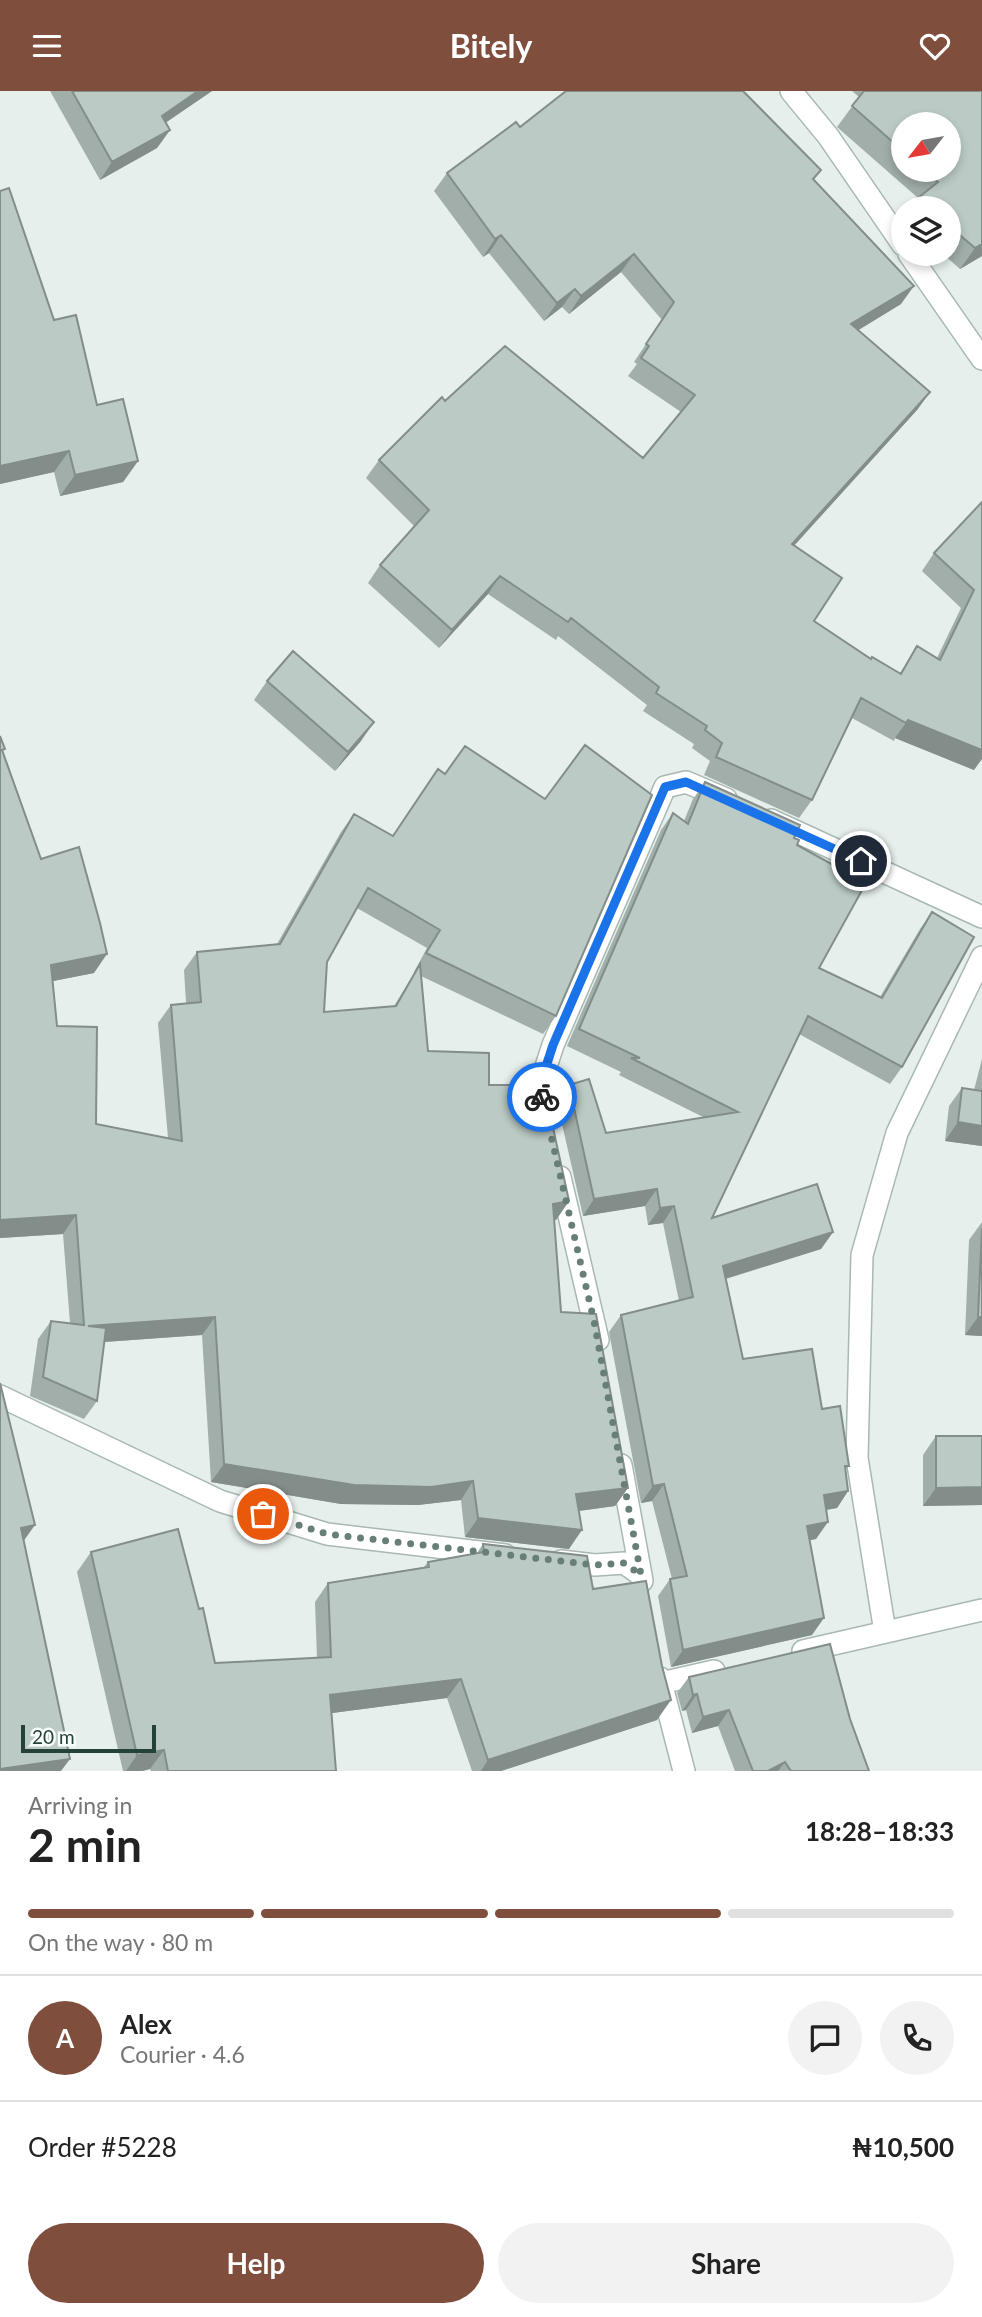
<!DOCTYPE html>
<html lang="en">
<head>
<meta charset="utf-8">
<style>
	body { margin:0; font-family:Lato,sans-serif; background:#f2f2f2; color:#222; height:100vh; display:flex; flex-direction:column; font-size:26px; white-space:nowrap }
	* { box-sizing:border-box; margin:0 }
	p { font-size:23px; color:#767676 }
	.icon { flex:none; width:38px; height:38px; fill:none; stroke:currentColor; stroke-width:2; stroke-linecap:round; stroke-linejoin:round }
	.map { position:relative; height:1680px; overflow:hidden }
	.details { display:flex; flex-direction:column; background:#fff; flex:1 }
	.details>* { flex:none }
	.needle { width:46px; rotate:239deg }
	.buttons { position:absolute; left:891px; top:21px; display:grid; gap:14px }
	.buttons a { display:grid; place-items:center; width:70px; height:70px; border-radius:50%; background:#fff; box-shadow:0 4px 10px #0003; font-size:35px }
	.scale { position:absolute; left:21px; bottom:18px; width:135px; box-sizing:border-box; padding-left:7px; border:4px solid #24423a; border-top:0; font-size:19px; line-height:24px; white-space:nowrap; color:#24423a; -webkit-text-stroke:5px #f7fbf9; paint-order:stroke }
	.pin { position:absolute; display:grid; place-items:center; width:60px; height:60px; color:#fff; margin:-30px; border:4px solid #fff; border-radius:50%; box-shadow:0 2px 7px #0007 }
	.courier { position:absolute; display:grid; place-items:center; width:70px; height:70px; margin:-35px; border:5px solid #1a73e8; border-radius:50%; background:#fff; color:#222; box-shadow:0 2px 9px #0007 }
	.summary em { font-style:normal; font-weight:700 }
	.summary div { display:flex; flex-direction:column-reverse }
	.summary { display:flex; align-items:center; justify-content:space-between; height:119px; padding:0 28px }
	h1 { font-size:46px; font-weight:700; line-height:52px }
	.bar { display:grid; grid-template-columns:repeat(4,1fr); gap:10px 7px; align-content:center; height:84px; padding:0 28px }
	.bar i { height:9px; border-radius:5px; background:#e0e0e0 }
	.bar .selected { background:#804e3d }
	.bar p { grid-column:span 4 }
	.line { display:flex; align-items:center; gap:18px; padding:0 28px; border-top:2px solid #e0e0e0 }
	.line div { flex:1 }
	.round { display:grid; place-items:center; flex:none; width:74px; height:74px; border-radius:37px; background:#f2f2f2 }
	.primary-button { display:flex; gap:14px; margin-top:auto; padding:14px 28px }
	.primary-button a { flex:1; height:80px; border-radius:42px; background:#804e3d; color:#fff; font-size:28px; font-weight:700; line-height:80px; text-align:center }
	.primary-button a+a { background:#f2f2f2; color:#222 }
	header { display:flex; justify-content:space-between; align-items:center; height:91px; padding:0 28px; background:#804e3d; color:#fff; font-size:32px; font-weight:700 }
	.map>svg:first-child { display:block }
</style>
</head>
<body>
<header><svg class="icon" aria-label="menu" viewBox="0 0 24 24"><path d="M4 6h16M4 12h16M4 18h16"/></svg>Bitely<svg class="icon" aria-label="heart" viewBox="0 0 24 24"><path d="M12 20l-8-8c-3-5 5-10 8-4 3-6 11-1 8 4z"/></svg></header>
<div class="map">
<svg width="982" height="1680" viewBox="0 0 982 1680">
	<rect width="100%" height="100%" fill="#e6efeb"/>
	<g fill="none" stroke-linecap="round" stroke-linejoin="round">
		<g stroke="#a8b8b2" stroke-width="24">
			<path id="minor" d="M 791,0 L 828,45 L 903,154
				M 909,163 L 982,268
				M 771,729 L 982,826
				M 546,1028 L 540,994 L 553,954 L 665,696 L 686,691 L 726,708
				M 560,1086 L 598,1249
				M 0,1305 L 220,1410 L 327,1443 L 505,1464
				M 621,1374 L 641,1484
				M 561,1470 L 595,1474 L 624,1472 L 641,1484 L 642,1490
				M 885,1541 L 857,1367 L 862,1164 L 897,1042 L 982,866
				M 803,1560 L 982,1519
				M 660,1587 L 684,1680
				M 661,1592 L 714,1580"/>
		</g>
		<use href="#minor" stroke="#fff" stroke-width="21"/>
	</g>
	<path fill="#a1aea9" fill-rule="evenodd" d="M 50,0 L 212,0 L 165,32 L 170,39 L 157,57 L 100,89 Z
		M 852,0 L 982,0 L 982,165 L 960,178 L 943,163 L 948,163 L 948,117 L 911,117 L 918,107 L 837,36 L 859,6 ZM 903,33 L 948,79 L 903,79 Z
		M 520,36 L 814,89 L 901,213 L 858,239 L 930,301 L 917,319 L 794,455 L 814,530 L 871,568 L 900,582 L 917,555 L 937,567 L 961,517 L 922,480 L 934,462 L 982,411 L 974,679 L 895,647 L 894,650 L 852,627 L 812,709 L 799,727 L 704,684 L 710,670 L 692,657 L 694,653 L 643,620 L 647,614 L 558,545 L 556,549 L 488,503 L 439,557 L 368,492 L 380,474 L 415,436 L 366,387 L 379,369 L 445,310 L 643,367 L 681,321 L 628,285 L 637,273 L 634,271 L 662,229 L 621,181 L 569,223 L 562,216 L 544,230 L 489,162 L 483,166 L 434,100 L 447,82 Z
		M 0,100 L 54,229 L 97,314 L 138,370 L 123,391 L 60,405 L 54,381 L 0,393 Z
		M 267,590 L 361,650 L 335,680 L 254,609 Z
		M 0,645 L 5,658 L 3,660 L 41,768 L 94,882 L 53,890 L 57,935 L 96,1033 L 168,1047 L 158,932 L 171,914 L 186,912 L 184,879 L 197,861 L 277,853 L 341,741 L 354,723 L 556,925 L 543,943 L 421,885 L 428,960 L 489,994 L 514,1010 L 569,1110 L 556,1129 L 554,1129 L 561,1221 L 628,1397 L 615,1415 L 579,1420 L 569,1458 L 465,1446 L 461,1409 L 418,1414 L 341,1413 L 211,1391 L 202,1244 L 104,1251 L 97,1310 L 84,1328 L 30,1305 L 38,1248 L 51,1230 L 70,1232 L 63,1143 L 0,1147 ZM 357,817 L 427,857 L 414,881 L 415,881 L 394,915 L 324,921 L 327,871 Z
		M 705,691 L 794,747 L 797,754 L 819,877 L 880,906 L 920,838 L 932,821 L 902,976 L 890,993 L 799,943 L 712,1127 L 833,1141 L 821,1158 L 726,1188 L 743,1268 L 822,1318 L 849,1375 L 845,1380 L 848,1400 L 837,1417 L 826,1419 L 816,1448 L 810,1449 L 812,1544 L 671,1576 L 658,1505 L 670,1488 L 672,1488 L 652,1410 L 641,1412 L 609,1241 L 621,1224 L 679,1210 L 663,1132 L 648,1134 L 645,1115 L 583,1125 L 557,1011 L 569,994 L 606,1042 L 703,1026 L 619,984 L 621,981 L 567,955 L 661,739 L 673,722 L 684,730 L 693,708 Z
		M 982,968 L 982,1055 L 945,1050 L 949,1015 L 962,997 L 974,999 Z
		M 982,1131 L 982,1245 L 965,1244 L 969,1149 Z
		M 936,1345 L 982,1345 L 982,1414 L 923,1415 L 923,1364 Z
		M 483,1453 L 593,1498 L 657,1629 L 501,1680 L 472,1680 L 447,1607 L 332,1622 L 336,1680 L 151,1680 L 150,1678 L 142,1680 L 123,1680 L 77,1481 L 91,1461 L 199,1518 L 215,1572 L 317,1567 L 315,1511 L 328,1492 L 424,1476 L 428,1471 L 477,1462 Z
		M 689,1586 L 850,1628 L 869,1680 L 735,1680 L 718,1635 L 692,1642 L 686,1619 L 682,1620 L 677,1602 Z"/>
	<path fill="#838d89" d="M 198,0 L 212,0 L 149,43 L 162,25 Z
		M 170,39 L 157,57 L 100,89 L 112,71 Z
		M 501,144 L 489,162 L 483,166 L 495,148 Z
		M 982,153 L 982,165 L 960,178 L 975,157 Z
		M 634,163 L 621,181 L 569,223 L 581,205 Z
		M 914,195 L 901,213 L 839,251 L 851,233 Z
		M 575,198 L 562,216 L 544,230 L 557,212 Z
		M 930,301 L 917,319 L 779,471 L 792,453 Z
		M 69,360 L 54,381 L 0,393 L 0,375 Z
		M 138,370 L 123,391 L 60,405 L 75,384 Z
		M 500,485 L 488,503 L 439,557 L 452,539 Z
		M 908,629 L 982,659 L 982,668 L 974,679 L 895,647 Z
		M 374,631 L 361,650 L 335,680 L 348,661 Z
		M 107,863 L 94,882 L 38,893 L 51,874 Z
		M 958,1031 L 982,1035 L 982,1055 L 945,1050 Z
		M 657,1098 L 645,1115 L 583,1125 L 594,1108 Z
		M 569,1110 L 556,1129 L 540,1131 L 553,1113 Z
		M 674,1115 L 663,1132 L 648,1134 L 660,1117 Z
		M 76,1124 L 63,1143 L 0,1147 L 0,1129 Z
		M 833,1141 L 821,1158 L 711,1192 L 723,1175 Z
		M 215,1226 L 202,1244 L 75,1253 L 88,1235 Z
		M 978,1226 L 982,1226 L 982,1245 L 965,1244 Z
		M 224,1373 L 473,1390 L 461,1409 L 418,1414 L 341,1413 L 211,1391 Z
		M 664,1393 L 652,1410 L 641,1412 L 653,1395 Z
		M 982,1396 L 982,1414 L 923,1415 L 936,1397 Z
		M 628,1397 L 615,1415 L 563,1422 L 576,1403 Z
		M 848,1400 L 837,1417 L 812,1421 L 824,1404 Z
		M 478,1427 L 582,1439 L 569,1458 L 465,1446 Z
		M 828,1431 L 816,1448 L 795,1452 L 807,1435 Z
		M 35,1434 L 20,1455 L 21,1437 Z
		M 824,1527 L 812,1544 L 671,1576 L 683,1559 Z
		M 461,1588 L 447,1607 L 317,1624 L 330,1604 Z
		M 697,1603 L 686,1619 L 682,1620 L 693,1604 Z
		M 671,1609 L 657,1629 L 501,1680 L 481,1680 L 488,1669 Z
		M 729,1619 L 718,1635 L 692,1642 L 703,1626 Z
		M 164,1659 L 150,1678 L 142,1680 L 126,1680 L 137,1664 Z
		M 70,1668 L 61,1680 L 0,1680 L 0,1678 Z
		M 785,1671 L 778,1680 L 768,1680 Z"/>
	<path fill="#bbcac4" stroke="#838d89" stroke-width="2" d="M 72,0 L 198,0 L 162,25 L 170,39 L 112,71 Z
		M 566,0 L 743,0 L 821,79 L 813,88 L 914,195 L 851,233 L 930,301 L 792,453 L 842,487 L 814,530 L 871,568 L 872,566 L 901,583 L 917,555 L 940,569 L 974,499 L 934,462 L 982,411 L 982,659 L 908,629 L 906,632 L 861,607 L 812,709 L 716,666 L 722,652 L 705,639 L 707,635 L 656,602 L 659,596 L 571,527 L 568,531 L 500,485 L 452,539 L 380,474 L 429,419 L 379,369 L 442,306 L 445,310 L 505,255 L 643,367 L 695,304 L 641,267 L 649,255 L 646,253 L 674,211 L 634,163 L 581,205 L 575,198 L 557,212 L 501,144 L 495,148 L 447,82 L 516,31 L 520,36 Z
		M 864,0 L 982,0 L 982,153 L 975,157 L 948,134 L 948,117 L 930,117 L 918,107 L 938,91 L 924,79 L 948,79 L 948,33 L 903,33 L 903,60 L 852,15 Z
		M 9,97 L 54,229 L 76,224 L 97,314 L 123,308 L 138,370 L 75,384 L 69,360 L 0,375 L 0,100 Z
		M 293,560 L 374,631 L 348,661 L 267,590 Z
		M 0,645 L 5,658 L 2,659 L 41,768 L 79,756 L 100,832 L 107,863 L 51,874 L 57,935 L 97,936 L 96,1033 L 182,1050 L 171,914 L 201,911 L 197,861 L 280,853 L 354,723 L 393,745 L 438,678 L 445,683 L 465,655 L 545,708 L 585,654 L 652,704 L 556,925 L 426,862 L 440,839 L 368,797 L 327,871 L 324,921 L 396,915 L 420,873 L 428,960 L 489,962 L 489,994 L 513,994 L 514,1010 L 545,1000 L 569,1110 L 553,1113 L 561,1221 L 596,1223 L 628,1397 L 576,1403 L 582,1439 L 478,1427 L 473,1390 L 431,1396 L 354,1394 L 224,1373 L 215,1226 L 88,1235 L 106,1237 L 97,1310 L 43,1286 L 51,1230 L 84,1234 L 76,1124 L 0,1129 Z
		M 705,691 L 800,734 L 794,747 L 799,749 L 797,754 L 866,792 L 819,877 L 882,907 L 932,821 L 974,846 L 902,976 L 808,925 L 712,1127 L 817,1093 L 833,1141 L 723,1175 L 743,1268 L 812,1258 L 822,1318 L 840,1315 L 849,1375 L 845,1375 L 848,1400 L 824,1404 L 828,1431 L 807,1435 L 824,1527 L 683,1559 L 670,1488 L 687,1485 L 664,1393 L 653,1395 L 621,1224 L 693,1206 L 674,1115 L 660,1117 L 657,1098 L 594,1108 L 569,994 L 589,988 L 606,1042 L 738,1021 L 631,967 L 640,967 L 579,938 L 673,722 L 688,733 Z
		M 962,997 L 982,1000 L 982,1035 L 958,1031 Z
		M 982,1137 L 982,1226 L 978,1226 Z
		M 0,1292 L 35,1434 L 21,1437 L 70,1668 L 0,1678 Z
		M 936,1345 L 982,1345 L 982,1396 L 936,1397 Z
		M 178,1438 L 199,1518 L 203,1517 L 215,1572 L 331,1566 L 328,1492 L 429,1476 L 428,1471 L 484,1461 L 483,1453 L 587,1465 L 593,1498 L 646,1490 L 662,1575 L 671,1609 L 488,1669 L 461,1588 L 330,1604 L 336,1680 L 168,1680 L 164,1659 L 137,1664 L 91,1461 Z
		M 830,1553 L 850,1628 L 869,1680 L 791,1680 L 785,1671 L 768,1680 L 753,1680 L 729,1619 L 703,1626 L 697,1603 L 693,1604 L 689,1586 Z"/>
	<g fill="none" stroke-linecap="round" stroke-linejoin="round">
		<path stroke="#687f78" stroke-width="7" stroke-dasharray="0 12.6" d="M 263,1423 L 327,1443 L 595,1474 L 624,1472 L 641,1484 L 594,1230 L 542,1006"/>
		<path stroke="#1a73e8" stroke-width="9" d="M 542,1006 L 540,994 L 553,954 L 665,696 L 686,691 L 861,770"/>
	</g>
</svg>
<div class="buttons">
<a><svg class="needle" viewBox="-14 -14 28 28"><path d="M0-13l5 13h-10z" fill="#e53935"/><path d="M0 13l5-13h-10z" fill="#767676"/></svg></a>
<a><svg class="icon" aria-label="layers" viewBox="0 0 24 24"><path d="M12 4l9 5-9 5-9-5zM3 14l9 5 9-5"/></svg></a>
</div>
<div class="scale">20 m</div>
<div class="pin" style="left:263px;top:1423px;background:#ea580c"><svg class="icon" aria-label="bag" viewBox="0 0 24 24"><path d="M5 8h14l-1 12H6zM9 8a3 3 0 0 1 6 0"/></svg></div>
<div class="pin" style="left:861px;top:770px;background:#1f2937"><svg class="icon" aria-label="home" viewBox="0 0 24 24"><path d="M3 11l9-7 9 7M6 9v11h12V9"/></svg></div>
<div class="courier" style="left:542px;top:1006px"><svg class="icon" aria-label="bike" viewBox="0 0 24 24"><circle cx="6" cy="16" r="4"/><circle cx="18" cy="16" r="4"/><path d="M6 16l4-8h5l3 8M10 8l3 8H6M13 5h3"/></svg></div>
</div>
<section class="details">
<div class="summary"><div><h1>2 min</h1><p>Arriving in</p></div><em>18:28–18:33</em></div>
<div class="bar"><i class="selected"></i><i class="selected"></i><i class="selected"></i><i></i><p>On the way · 80 m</p></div>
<div class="line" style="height:126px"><b class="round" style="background:#804e3d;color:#fff">A</b><div><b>Alex</b><p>Courier · 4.6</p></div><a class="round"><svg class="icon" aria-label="chat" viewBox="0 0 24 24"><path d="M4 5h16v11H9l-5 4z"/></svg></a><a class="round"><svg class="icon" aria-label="phone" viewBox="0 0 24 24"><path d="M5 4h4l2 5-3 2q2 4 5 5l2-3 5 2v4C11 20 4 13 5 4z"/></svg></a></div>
<div class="line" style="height:91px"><div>Order #5228</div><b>₦10,500</b></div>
<div class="primary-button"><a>Help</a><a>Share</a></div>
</section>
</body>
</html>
